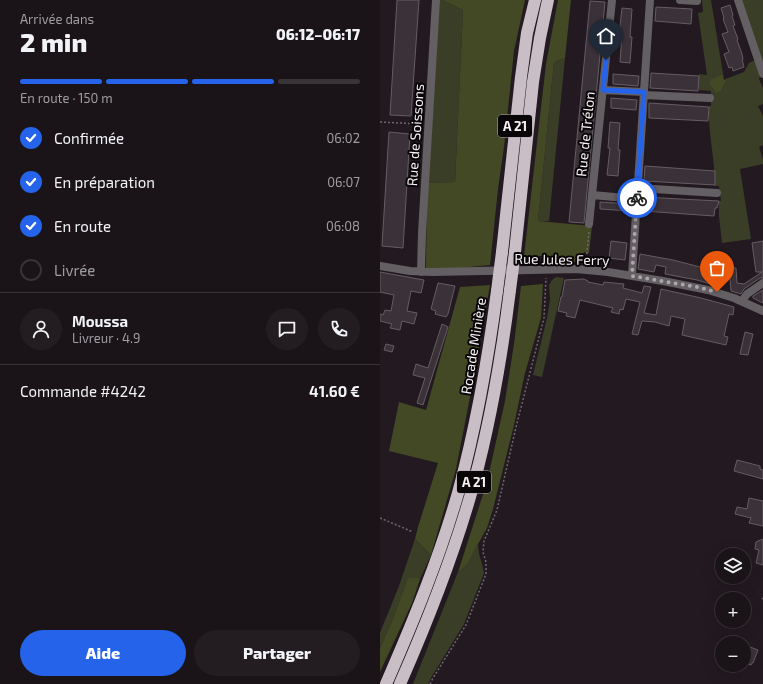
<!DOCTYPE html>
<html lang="fr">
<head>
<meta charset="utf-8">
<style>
	body { margin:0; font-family:"Exo 2",sans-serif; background:#231d21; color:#f1f3f6; height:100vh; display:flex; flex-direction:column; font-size:15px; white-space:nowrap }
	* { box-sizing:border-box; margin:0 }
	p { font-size:13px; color:#9f9ea2 }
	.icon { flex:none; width:22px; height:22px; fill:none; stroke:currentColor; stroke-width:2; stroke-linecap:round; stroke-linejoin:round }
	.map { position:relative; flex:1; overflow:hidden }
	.drawer { display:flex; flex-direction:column; background:#1a1418; width:380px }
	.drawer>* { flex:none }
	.fabs { position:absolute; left:335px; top:548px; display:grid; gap:8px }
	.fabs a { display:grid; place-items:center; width:36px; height:36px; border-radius:50%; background:#1a1418; box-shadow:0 4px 16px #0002,0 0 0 1px #383337; font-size:20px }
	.pin { position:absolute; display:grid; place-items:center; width:34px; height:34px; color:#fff; margin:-41px -17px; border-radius:50% 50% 50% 0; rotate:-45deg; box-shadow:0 0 4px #0007 }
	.pin .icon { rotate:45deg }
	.courier { position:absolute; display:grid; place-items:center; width:40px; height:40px; margin:-20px; border:3px solid #2563eb; border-radius:50%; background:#fff; color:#222; box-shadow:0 1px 5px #0007 }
	.headline em { font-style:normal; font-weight:800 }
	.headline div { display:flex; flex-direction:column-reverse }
	.headline { display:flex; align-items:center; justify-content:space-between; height:68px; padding:0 20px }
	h1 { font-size:26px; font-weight:800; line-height:30px }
	.bar { display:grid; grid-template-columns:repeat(4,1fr); gap:6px 4px; align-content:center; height:48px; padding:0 20px }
	.bar i { height:5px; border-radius:3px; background:#383337 }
	.bar .selected { background:#2563eb }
	.bar p { grid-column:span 4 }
	.line { display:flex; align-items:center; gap:10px; padding:0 20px; border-top:1px solid #383337 }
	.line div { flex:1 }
	.round { display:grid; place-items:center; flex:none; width:42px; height:42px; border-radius:21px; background:#231d21 }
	ol { padding:0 20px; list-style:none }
	li { display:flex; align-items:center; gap:12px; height:44px }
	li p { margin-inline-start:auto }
	li .icon { padding:4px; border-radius:50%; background:#2563eb; color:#fff; stroke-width:4 }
	li:last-child { color:#9f9ea2 }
	li i { width:22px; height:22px; border:2px solid #383337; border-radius:50% }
	.button { display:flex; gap:8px; margin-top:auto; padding:8px 20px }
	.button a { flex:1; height:46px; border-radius:24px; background:#2563eb; color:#fff; font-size:16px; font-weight:800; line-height:46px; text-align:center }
	.button a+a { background:#231d21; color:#f1f3f6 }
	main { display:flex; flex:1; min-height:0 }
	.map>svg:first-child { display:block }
</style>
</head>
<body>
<main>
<section class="drawer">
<div class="headline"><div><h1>2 min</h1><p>Arrivée dans</p></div><em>06:12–06:17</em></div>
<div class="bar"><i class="selected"></i><i class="selected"></i><i class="selected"></i><i></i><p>En route · 150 m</p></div>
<ol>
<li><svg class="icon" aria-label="check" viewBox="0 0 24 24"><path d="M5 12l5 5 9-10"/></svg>Confirmée<p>06:02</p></li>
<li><svg class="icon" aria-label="check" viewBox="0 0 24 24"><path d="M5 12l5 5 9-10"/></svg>En préparation<p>06:07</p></li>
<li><svg class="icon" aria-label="check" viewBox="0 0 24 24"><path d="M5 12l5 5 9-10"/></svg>En route<p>06:08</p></li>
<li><i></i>Livrée</li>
</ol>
<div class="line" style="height:72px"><a class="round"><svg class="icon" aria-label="person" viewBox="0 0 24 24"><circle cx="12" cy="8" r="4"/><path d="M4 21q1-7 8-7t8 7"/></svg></a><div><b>Moussa</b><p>Livreur · 4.9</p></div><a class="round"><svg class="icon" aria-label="chat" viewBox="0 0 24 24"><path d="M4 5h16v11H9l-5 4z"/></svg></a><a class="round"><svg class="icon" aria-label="phone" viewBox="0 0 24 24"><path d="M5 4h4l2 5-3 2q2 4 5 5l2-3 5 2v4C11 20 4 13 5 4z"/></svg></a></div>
<div class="line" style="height:52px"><div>Commande #4242</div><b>41.60 €</b></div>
<div class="button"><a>Aide</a><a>Partager</a></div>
</section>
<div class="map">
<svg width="383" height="684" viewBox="0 0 383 684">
	<rect width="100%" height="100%" fill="#221a20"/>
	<path fill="#3b3e27" d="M 58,0 L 62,0 L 83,10 L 75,182 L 47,183 Z
		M 322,0 L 331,0 L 343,74 L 333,78 L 341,91 L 348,78 L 364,72 L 369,63 L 375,60 L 381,74 L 379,79 L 383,88 L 383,104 L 378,106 L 383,116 L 383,145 L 379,147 L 383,160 L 383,164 L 360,169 L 371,239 L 342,243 L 339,216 L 339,201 L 341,201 L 339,186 L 335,186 C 335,159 328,133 329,106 L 331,106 L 331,91 L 319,90 L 319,74 L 327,75 L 318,13 L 323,12 Z
		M 360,0 L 383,0 L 383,67 Z
		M 185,58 L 169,221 L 158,221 L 174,62 Z
		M 176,277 L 184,278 L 162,377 L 153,375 L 167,318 L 170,300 L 169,285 L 172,280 Z
		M 35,539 L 51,555 L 40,579 L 28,579 L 12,621 L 0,648 L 0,633 L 19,586 Z
		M 98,544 L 99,554 L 102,564 L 104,573 L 84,624 L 52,676 L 48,684 L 33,684 L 78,572 L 87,565 Z"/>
	<path fill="#434825" d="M 62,0 L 145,0 L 134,51 L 124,147 L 118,189 L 110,265 L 79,268 L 46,268 L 47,183 L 75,182 L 83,10 Z
		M 178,0 L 191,0 L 185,58 L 174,62 L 158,221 L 212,226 L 209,253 L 204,252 L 203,257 L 200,262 L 175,261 L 171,256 L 144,256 L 166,64 Z
		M 343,74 L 344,80 L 348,78 L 341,91 L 336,93 L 329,83 L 333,78 Z
		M 163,284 L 161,318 L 145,373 L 134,425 L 113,509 L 107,528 L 98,544 L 87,565 L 78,572 L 107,482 L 125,401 L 134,344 L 141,286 Z
		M 110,285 L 92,387 L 76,469 L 51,555 L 35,539 L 38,527 L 58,463 L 9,451 L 19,402 L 46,410 L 80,287 Z
		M 28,578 L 40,579 L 32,603 L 0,672 L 0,648 L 12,621 Z"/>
	<path fill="#3b3239" stroke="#665c64" d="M 17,0 L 39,0 L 31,116 L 10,115 Z
		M 210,1 L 225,2 L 204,223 L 189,222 Z
		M 350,5 L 353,15 L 352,16 L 355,25 L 353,26 L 358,39 L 357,40 L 362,54 L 363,59 L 362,59 L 364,67 L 353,71 L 352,67 L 349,68 L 344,54 L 349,52 L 342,34 L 348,32 L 343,19 L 344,18 L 341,8 Z
		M 276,7 L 312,9 L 311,24 L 275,21 Z
		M 242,8 L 252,9 L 250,37 L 252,37 L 250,63 L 240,62 L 242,35 L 239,35 Z
		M 271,73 L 319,76 L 318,91 L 270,88 Z
		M 233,74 L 259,76 L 258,86 L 233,84 Z
		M 231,98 L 257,100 L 256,110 L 231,108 Z
		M 269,103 L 329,107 L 328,121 L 269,118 Z
		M 230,122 L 240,123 L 238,150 L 240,150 L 238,176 L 227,175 L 230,148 L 228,148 Z
		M 9,132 L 30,134 L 23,248 L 2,246 Z
		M 265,166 L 335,171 L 335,185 L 264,181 Z
		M 264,197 L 300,199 L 339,201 L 337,208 L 335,208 L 334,216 L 263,211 Z
		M 220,202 L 251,204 L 251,211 L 220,209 Z
		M 231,241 L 247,243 L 245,260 L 229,258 Z
		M 383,241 L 383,278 L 380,278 L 364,289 L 361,294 L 351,291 L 349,268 L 356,268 L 357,283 L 364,284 L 382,272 L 376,272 L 372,243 Z
		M 260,254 L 293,260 L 343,273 L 340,287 L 317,280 L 285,274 L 286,267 L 276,265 L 274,272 L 258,269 Z
		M 0,272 L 44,280 L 41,293 L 31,291 L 27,311 L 37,313 L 34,324 L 22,321 L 20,330 L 10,328 L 12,324 L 0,321 L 0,314 L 3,315 L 5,310 L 11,311 L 14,295 L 0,292 Z
		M 204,279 L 208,281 L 208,282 L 223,285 L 224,282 L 244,284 L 243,288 L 262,293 L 264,286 L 271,287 L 264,313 L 276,315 L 281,289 L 321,298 L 354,307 L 353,315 L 349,314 L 344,336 L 348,337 L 346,345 L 302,335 L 305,319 L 291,316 L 289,326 L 275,322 L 262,321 L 258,335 L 252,334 L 260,302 L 246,299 L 243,310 L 240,309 L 239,314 L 231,312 L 233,308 L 200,300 L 195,318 L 186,316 L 187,313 L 178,311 L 181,297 L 182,297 L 185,280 Z
		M 58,283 L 75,286 L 68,314 L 66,317 L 55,314 L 56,311 L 51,309 Z
		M 383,290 L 383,303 L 373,298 L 373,296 Z
		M 62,324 L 68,327 L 43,405 L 37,403 L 45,378 L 33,375 L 36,364 L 48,368 Z
		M 365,332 L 373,334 L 368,355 L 360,354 Z
		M 6,344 L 14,346 L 12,352 L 4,350 Z
		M 357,460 L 380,466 L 380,469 L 383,470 L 383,479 L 354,471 Z
		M 369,498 L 383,501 L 383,526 L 369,523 L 371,518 L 355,514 L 357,507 L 367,509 Z
		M 383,539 L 383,565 L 376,563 L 379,550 L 375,549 L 376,542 Z
		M 370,647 L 378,650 L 373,663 L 372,663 L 371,665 L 365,663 Z"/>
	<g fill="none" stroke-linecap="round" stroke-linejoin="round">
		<path stroke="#6f686d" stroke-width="1.5" stroke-dasharray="2 2" stroke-linecap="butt" d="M 0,122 L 40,124
			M 206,262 L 209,232
			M 0,518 L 33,532
			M 382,599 L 383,598
			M 50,684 L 53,678 L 86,625 L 106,574 L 106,562 L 103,552 L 104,541 L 117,510 L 136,427 L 164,318 L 166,278"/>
		<path stroke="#645f62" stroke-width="8" d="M 300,0 L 317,1
			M 358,0 L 383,74
			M 223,90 L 264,92
			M 264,95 L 330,98
			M 258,188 L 337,193
			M 212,195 L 257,199
			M 209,224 L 232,0
			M 0,266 L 30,271 L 52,272 L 196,269 L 228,272 L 283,281 L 328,290 L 354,298 L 383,311
			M 41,272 L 42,233 L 56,0
			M 252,275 L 270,0
			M 362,301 L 367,294 L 383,283"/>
		<path stroke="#c9bdc6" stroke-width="12" d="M 122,252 L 141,77 L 147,33 L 155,0
			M 135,252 L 153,82 L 160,38 L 168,0
			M 6,684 C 33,622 59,559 78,493 C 96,427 108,359 117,291
			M 20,684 C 49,618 75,552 94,483 C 111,419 122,355 130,290"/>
		<path stroke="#c9bdc6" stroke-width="12" d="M 130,290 L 135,252
			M 117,291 L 122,252"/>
	</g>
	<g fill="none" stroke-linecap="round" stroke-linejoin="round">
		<path stroke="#aca6aa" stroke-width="4" stroke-dasharray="0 7.2" d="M 257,198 L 252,276 L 317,287 L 337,292"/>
		<path stroke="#2563eb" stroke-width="5" d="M 226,60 L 223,90 L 264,92 L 257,198"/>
	</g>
	<g text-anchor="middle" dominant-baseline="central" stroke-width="4" stroke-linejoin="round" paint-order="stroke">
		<g fill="#090608" stroke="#b0aaae" stroke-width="1">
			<rect x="118" y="115" width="34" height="22" rx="3"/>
			<rect x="77" y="471" width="34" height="22" rx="3"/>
		</g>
		<g font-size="13" font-weight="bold" fill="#f7f1f5">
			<text x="135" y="126">A 21</text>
			<text x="94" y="482">A 21</text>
		</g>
		<g font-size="14" fill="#f7f1f5" stroke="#090608">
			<text transform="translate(205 134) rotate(-84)">Rue de Trélon</text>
			<text transform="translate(35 135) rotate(-86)">Rue de Soissons</text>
			<text transform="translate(182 259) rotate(1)">Rue Jules Ferry</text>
			<text transform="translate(93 346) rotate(-81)">Rocade Minière</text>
		</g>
	</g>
</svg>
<div class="fabs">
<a><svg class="icon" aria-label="layers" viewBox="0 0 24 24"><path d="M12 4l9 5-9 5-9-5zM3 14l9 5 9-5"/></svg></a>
<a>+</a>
<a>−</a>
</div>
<div class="pin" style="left:337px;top:292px;background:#ea580c"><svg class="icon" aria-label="bag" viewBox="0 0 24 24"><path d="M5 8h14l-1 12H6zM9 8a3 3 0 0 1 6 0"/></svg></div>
<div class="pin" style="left:226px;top:60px;background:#1f2937"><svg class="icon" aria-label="home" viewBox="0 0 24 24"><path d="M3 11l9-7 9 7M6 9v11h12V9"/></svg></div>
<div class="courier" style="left:257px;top:198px"><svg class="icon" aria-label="bike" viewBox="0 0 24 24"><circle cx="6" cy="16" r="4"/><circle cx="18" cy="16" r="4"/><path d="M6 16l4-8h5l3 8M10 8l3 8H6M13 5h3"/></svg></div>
</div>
</main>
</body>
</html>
